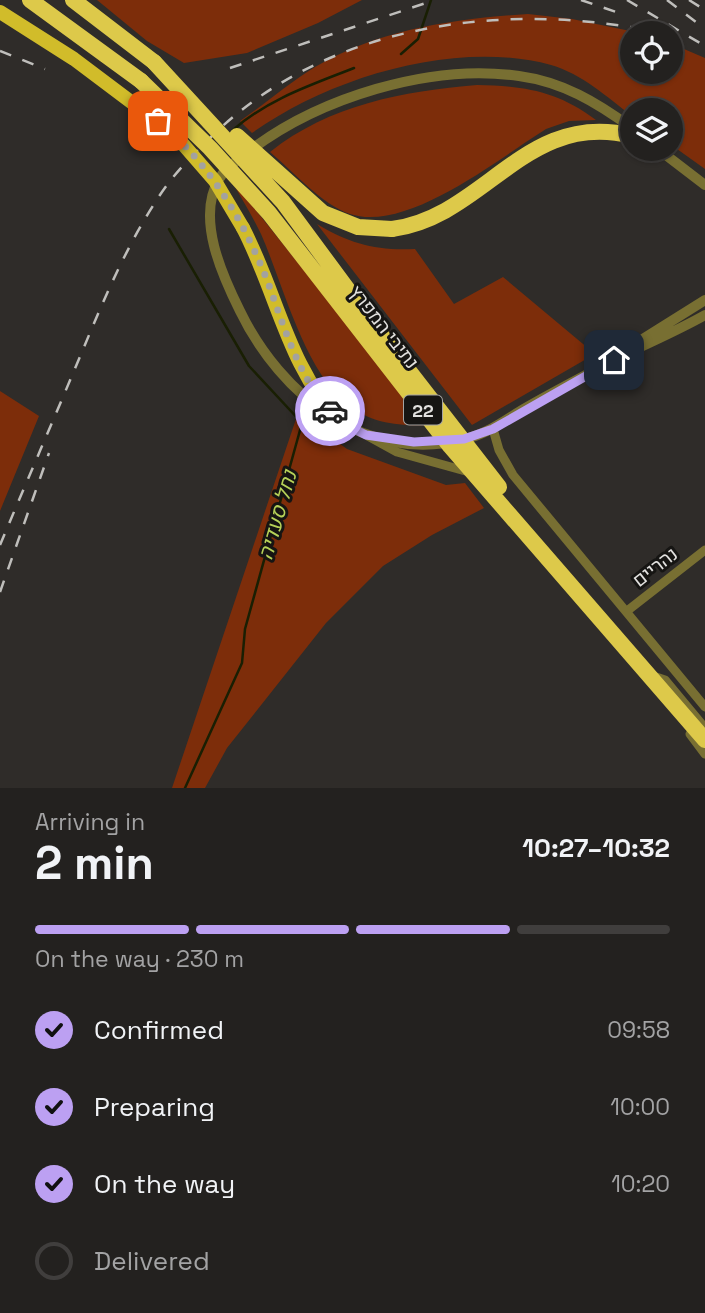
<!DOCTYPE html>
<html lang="en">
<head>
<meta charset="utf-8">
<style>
	body { margin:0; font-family:"Space Grotesk",Heebo,sans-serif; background:#2b2928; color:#f1f3f6; height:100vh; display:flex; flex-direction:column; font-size:26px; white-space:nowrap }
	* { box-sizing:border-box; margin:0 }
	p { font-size:23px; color:#a3a3a4 }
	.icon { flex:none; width:38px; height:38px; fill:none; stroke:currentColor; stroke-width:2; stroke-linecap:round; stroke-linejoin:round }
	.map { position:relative; height:788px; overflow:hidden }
	.details { display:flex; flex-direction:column; background:#23211f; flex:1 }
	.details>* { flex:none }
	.buttons { position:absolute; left:620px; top:21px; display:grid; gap:14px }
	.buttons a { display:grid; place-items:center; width:63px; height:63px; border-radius:50%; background:#23211f; box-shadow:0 2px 5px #0004,0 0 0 2px #403e3d; font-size:35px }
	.pin { position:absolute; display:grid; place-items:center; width:60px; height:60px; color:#fff; margin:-30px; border-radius:14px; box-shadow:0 4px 10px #0006 }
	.courier { position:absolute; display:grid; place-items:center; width:70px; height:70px; margin:-35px; border:5px solid #bca0f2; border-radius:50%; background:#fff; color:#222; box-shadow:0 2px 9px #0007 }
	.head em { font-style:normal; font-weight:700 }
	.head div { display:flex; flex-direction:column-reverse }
	.head { display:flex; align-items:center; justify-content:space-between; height:119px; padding:0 35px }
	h1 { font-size:46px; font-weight:700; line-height:52px }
	.bar { display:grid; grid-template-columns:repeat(4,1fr); gap:10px 7px; align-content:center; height:84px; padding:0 35px }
	.bar i { height:9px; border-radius:5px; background:#403e3d }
	.bar .on { background:#bca0f2 }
	.bar p { grid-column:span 4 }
	ol { padding:0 35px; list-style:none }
	li { display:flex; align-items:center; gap:21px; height:77px }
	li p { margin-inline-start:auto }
	li .icon { padding:7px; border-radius:50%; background:#bca0f2; color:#111; stroke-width:4 }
	li:last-child { color:#a3a3a4 }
	li i { width:38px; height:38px; border:4px solid #403e3d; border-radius:50% }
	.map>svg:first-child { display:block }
</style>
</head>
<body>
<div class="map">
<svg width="705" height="788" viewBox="0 0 705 788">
	<rect width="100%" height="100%" fill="#2f2c29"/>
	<path fill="#7d2d0a" d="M 97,0 L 362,0 L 318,23 L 247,53 L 184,63 L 147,41 Z
		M 528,14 L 572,19 L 640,33 L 632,33 L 632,72 L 670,72 L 670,43 L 705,58 L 705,169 L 670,144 L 670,110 L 632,110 L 632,116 C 607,97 582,74 551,65 C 456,39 330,77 252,133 L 240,121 C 265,104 289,83 315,67 C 380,29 454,19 528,14 Z
		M 477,85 C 524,86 557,91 596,120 L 569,121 L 546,129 C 498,159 407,233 350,214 C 321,204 294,172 270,152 C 329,105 403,91 477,85 Z
		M 230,178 L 428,425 C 399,426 372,424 347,404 C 304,370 283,284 261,234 C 252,215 240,196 230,178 Z
		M 317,224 C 350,244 377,251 415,249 L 454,304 L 503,277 L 595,354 L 472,425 Z
		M 0,391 L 39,416 L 0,511 Z
		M 298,413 L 347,449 L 446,485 L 465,483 L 484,508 L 432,535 L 383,566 L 326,623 L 227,748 L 205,788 L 172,788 Z"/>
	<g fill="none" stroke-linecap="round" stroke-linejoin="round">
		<path stroke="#191f03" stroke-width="2.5" d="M 401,54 L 418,39 L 431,0
			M 233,130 C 268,99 311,85 354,68
			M 169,229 L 249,366 L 302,423 L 245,629 L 242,663 L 185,788"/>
		<path stroke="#786f32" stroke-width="9" d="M 493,429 L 499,450 L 513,475 L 705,707
			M 368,436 L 397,452 L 469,472
			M 627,611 L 705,550
			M 653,676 L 665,680 L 705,728
			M 690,734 L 705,754"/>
		<path stroke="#786f32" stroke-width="10" d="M 632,128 C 596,102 563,82 519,76 C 430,63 318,98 248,152 C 238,160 225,168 219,179 C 196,218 222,275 240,311 C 280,394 367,466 465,439 C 485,434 500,424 517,413 C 547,395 581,378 612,361 C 643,345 675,332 705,315
			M 658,149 L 705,185
			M 630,347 L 705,300"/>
		<path stroke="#d1bc2a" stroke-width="14" d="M 0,12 L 74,59 L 175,135
			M 243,228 C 277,293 288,367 340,422"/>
		<path stroke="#ddc94a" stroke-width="16" d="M 30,0 L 141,81
			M 73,0 L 154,62
			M 392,229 C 485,217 526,109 632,136"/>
		<path stroke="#bfbebb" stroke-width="2.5" stroke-dasharray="12 12" stroke-linecap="butt" d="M 581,0 L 622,14
			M 627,0 L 705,46
			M 667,0 L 705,29
			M 689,0 L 705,10
			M 0,51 L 45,69
			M 230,68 L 435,0
			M 0,545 C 26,483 53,421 79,359 C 102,304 125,248 158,198 C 173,174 194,154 214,134 C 331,22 508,0 662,33
			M 0,592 L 49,453"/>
		<path stroke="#d1bc2a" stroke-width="14" d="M 175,135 L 215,181 L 243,228"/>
		<path stroke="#ddc94a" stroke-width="16" d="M 154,62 L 283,202 L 388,344 L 499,487
			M 141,81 L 210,148 L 269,213 L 450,446 L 705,740
			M 237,136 L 323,213 L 358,227 L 392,229"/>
	</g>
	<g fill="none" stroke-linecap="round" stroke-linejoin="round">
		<path stroke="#a3a29f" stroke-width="7" stroke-dasharray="0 12.6" d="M 158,121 C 209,163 243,219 267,280 C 284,326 297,374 330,411"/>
		<path stroke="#bca0f2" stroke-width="9" d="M 330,411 L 340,422 L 366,435 L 414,442 L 464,439 L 493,429 L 614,360"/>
	</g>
	<g text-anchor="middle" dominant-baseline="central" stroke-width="6" stroke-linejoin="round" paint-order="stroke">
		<rect fill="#161513" stroke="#a5a4a2" stroke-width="2" x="404" y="395.5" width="38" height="29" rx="5"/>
		<g font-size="18" font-weight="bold" fill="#e2e1df">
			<text x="423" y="410">22</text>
		</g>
		<g font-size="19" fill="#e2e1df" stroke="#161513">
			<text transform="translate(384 327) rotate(52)">נתיבי המפרץ</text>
			<text transform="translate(655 567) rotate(-38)">נהריים</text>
		</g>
		<g font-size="21" font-style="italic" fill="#b7d258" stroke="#161513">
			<text transform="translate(277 515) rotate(-74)">נחל סעדיה</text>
		</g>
	</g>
</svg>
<div class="buttons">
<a><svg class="icon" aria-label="locate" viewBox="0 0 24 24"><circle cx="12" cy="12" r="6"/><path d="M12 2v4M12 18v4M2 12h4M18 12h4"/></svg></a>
<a><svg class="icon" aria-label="layers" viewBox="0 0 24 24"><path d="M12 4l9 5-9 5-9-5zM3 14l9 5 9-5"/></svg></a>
</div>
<div class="pin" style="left:158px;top:121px;background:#ea580c"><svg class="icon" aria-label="bag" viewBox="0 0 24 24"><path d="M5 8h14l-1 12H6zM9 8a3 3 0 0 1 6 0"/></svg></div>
<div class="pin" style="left:614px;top:360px;background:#1f2937"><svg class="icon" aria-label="home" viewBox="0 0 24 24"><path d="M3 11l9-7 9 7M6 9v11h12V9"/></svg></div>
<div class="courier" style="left:330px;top:411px"><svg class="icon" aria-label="car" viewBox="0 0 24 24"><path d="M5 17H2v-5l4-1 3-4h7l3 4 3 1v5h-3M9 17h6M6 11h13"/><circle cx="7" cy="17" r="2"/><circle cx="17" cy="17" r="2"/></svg></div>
</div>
<section class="details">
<div class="head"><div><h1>2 min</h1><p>Arriving in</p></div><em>10:27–10:32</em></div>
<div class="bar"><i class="on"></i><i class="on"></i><i class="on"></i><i></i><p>On the way · 230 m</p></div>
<ol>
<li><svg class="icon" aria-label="check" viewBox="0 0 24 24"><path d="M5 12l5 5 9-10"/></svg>Confirmed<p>09:58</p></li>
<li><svg class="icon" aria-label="check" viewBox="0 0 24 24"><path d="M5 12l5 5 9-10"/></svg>Preparing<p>10:00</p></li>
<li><svg class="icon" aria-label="check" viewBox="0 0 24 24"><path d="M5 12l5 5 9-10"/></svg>On the way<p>10:20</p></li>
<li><i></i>Delivered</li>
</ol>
</section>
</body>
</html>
